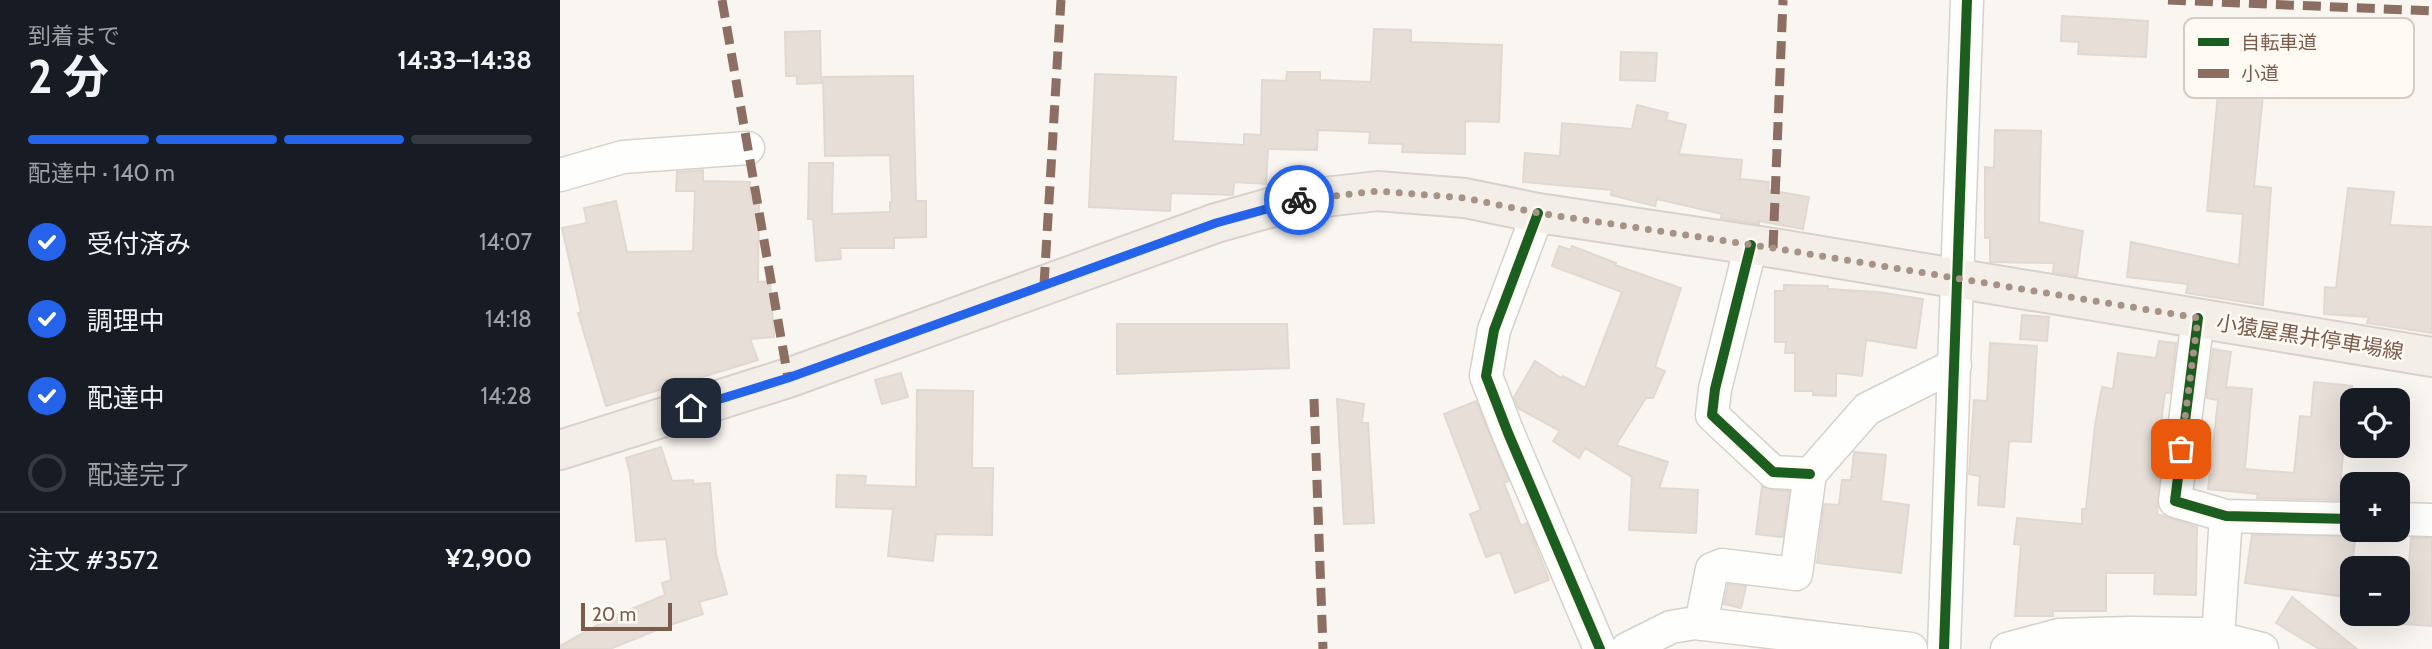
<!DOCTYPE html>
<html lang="ja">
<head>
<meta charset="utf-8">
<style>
	body { margin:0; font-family:Cabin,"Noto Sans JP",sans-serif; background:#20242c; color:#f1f3f6; height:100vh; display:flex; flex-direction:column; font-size:26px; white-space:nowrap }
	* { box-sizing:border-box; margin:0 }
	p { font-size:23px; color:#9ea1a6 }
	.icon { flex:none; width:38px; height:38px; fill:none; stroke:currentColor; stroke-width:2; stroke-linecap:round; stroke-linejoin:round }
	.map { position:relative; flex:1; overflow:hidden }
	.sheet { display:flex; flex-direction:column; background:#171b24; width:560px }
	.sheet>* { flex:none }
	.tools { position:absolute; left:1780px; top:388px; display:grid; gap:14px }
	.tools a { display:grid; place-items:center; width:70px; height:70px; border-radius:14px; background:#171b24; box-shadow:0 7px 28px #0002; font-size:35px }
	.scale { position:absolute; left:21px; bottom:18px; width:91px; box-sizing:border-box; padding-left:7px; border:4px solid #7a5c4d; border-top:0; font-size:19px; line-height:24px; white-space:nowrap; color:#7a5c4d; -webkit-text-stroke:5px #fffaf3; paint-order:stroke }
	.pin { position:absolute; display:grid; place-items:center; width:60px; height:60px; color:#fff; margin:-30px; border-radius:14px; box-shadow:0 4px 10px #0006 }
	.courier { position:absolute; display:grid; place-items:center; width:70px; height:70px; margin:-35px; border:5px solid #2563eb; border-radius:50%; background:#fff; color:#222; box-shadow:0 2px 9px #0007 }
	.summary em { font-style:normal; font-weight:700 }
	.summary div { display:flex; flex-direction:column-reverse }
	.summary { display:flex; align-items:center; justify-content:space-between; height:119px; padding:0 28px }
	h1 { font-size:46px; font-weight:700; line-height:52px }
	.bar { display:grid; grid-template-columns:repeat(4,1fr); gap:10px 7px; align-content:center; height:84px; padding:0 28px }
	.bar i { height:9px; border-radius:5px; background:#363941 }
	.bar .active { background:#2563eb }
	.bar p { grid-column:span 4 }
	.line { display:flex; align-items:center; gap:18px; padding:0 28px; border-top:2px solid #363941 }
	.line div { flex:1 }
	ol { padding:0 28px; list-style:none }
	li { display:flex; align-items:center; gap:21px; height:77px }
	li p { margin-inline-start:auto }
	li .icon { padding:7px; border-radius:50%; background:#2563eb; color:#fff; stroke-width:4 }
	li:last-child { color:#9ea1a6 }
	li i { width:38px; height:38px; border:4px solid #363941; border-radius:50% }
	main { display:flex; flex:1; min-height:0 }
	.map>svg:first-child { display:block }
</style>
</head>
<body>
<main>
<section class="sheet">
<div class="summary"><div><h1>2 分</h1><p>到着まで</p></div><em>14:33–14:38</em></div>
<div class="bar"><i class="active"></i><i class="active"></i><i class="active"></i><i></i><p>配達中 · 140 m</p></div>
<ol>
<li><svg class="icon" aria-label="check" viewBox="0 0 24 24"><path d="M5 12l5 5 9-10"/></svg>受付済み<p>14:07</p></li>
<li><svg class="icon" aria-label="check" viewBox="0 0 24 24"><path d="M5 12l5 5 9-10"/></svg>調理中<p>14:18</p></li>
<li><svg class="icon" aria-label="check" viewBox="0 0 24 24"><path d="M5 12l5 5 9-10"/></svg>配達中<p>14:28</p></li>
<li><i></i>配達完了</li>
</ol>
<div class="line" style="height:91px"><div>注文 #3572</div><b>¥2,900</b></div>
</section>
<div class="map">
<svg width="1872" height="649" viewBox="0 0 1872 649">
	<rect width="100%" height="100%" fill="#f9f5f0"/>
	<path fill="#e6ded7" stroke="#e2d8d2" stroke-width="2" d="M 1502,16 L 1588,21 L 1586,57 L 1518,54 L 1519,42 L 1501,41 Z
		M 814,29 L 851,30 L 851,42 L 942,45 L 939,122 L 905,121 L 905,154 L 842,152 L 843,144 L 809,143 L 810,132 L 758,130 L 757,150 L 708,149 L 706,184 L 674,182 L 673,195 L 611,193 L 610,211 L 529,207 L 535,74 L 616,77 L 613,141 L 684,145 L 684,134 L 701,135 L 702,80 L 726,81 L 727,72 L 760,72 L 760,80 L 811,82 Z
		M 260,31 L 261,83 L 237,84 L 237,76 L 226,76 L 225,32 Z
		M 1061,52 L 1097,53 L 1095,81 L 1060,80 Z
		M 353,76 L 356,201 L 366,201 L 366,237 L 334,238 L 334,248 L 280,248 L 281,259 L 256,261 L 253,219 L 248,219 L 249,163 L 273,163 L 272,214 L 330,212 L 330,202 L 332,202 L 330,155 L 265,156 L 263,77 Z
		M 1658,93 L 1703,95 L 1694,186 L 1711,188 L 1703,305 L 1626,293 L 1628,284 L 1567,277 L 1571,242 L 1679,265 L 1683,214 L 1647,211 Z
		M 1077,105 L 1108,113 L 1106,120 L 1126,125 L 1119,154 L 1182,160 L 1180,179 L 1209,182 L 1208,190 L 1249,197 L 1243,229 L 1199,221 L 1199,224 L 1161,218 L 1162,214 L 1097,199 L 1095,206 L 1051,195 L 1052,190 L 963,182 L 965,153 L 1000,156 L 1002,123 L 1072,129 Z
		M 1435,130 L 1481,131 L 1479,222 L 1523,231 L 1517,276 L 1493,272 L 1494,263 L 1430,262 L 1430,238 L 1425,238 L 1425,167 L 1434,168 Z
		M 143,170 L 143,181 L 190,182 L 190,198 L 199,198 L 198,282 L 210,281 L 214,337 L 190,339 L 198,360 L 46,406 L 18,313 L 21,312 L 2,228 L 27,223 L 24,208 L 56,201 L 67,252 L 133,251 L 135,191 L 116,191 L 117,172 Z
		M 1788,188 L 1834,192 L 1830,225 L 1872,227 L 1872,333 L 1807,323 L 1809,317 L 1764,314 L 1765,287 L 1776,288 Z
		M 999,246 L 1010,250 L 1012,246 L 1056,263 L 1055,265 L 1121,288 L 1095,367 L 1105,371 L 1093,398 L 1086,398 L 1056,445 L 1108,462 L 1099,488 L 1138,490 L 1136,533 L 1069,530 L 1072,477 L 1025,448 L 1019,458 L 993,441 L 1000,431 L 958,408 L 954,397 L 975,361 L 1001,378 L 1003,376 L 1025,388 L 1062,292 L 992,266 Z
		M 1224,285 L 1268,286 L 1268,289 L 1318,292 L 1363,299 L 1356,348 L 1306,340 L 1302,376 L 1276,373 L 1276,396 L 1253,395 L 1253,391 L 1235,391 L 1235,353 L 1225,353 L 1226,342 L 1215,342 L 1215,291 L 1224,291 Z
		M 1462,315 L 1489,317 L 1487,341 L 1460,339 Z
		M 557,324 L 727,324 L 729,368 L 557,374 Z
		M 1599,341 L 1616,343 L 1610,393 L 1605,393 L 1595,466 L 1601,467 L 1597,514 L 1637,527 L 1636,595 L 1594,594 L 1595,573 L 1546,573 L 1546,611 L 1493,611 L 1493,616 L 1455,616 L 1461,545 L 1454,544 L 1457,518 L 1522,524 L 1522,509 L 1526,509 L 1535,425 L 1542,387 L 1553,389 L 1558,353 L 1596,358 Z
		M 1430,343 L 1477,346 L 1471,442 L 1449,441 L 1444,507 L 1418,505 L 1420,476 L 1409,474 L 1414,400 L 1427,401 Z
		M 1653,349 L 1671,352 L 1666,387 L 1692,389 L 1685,469 L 1734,473 L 1740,416 L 1751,417 L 1754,382 L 1792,386 L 1788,424 L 1792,425 L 1792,454 L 1783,453 L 1779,500 L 1697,498 L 1698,494 L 1648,489 L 1658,400 L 1646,398 Z
		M 341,373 L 348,397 L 322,404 L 315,380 Z
		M 357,390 L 413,391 L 412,468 L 433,468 L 432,535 L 376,534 L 373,561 L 328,556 L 333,509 L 276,507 L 277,475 L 306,476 L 305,485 L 356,487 Z
		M 777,399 L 804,404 L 802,423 L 808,423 L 814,523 L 784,524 Z
		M 916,401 L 949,481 L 944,483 L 961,526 L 967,523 L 989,580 L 955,593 L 940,552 L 926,557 L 910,514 L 921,510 L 884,414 Z
		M 101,447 L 112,481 L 133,480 L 133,484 L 150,483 L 156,554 L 167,594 L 139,602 L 143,614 L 104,627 L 50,649 L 0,649 L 0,646 L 50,618 L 105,595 L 102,583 L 111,580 L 106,539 L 76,541 L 70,473 L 66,458 Z
		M 1294,452 L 1326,455 L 1321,501 L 1349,505 L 1341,573 L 1257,563 L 1264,504 L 1279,505 L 1282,480 L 1291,480 Z
		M 1202,486 L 1212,490 L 1229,491 L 1223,537 L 1196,534 Z
		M 1692,535 L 1796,536 L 1787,597 L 1685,583 Z
		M 1851,538 L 1872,538 L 1872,626 L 1844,624 Z
		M 1168,584 L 1186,586 L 1181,608 L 1164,604 Z
		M 1732,597 L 1797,649 L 1759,649 L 1716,623 Z"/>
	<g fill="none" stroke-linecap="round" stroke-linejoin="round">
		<g stroke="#d7d1cb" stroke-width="35">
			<path id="minor" d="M 0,175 L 63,157 L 188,148
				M 978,213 L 934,330 L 926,376 L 948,433 L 1040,649
				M 1191,245 L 1155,389 L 1152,415 L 1213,472 L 1250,474
				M 1638,318 L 1615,501 L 1666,516 L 1792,519
				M 1838,519 L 1872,520
				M 1141,624 L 1152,569 L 1162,565 L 1236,574 L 1250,474 L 1307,409 L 1395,365
				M 1658,638 L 1666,516
				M 1067,649 L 1111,627 L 1135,623 L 1351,649
				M 1384,649 L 1407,0
				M 1447,649 L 1499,635 L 1570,633 L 1642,634 L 1702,649"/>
		</g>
		<g stroke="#dad1cc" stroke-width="42">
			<path id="major" d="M 0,450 L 228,378 L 656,223 L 738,200 L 818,191 L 905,198 L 978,213 L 1213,248 L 1872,357"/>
		</g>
		<use href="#minor" stroke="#fefefd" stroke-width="32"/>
		<use href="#major" stroke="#f3eee8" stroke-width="38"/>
		<path stroke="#8d6e63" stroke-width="9" stroke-dasharray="18 9" stroke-linecap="butt" d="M 162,0 L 228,378
			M 1608,0 L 1872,11
			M 1213,248 L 1223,0
			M 484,285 L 501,0
			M 754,399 L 763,649"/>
		<g stroke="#fffaf3" stroke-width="15">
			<path id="cycleway" d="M 978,213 L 934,330 L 926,376 L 948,433 L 1040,649
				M 1191,245 L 1155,389 L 1152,415 L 1213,472 L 1250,474
				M 1638,318 L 1615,501 L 1666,516 L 1792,519
				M 1384,649 L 1407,0"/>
		</g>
		<use href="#cycleway" stroke="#1b5e20" stroke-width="10"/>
	</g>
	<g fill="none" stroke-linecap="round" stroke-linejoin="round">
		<path stroke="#a69286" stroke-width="7" stroke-dasharray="0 12.6" d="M 739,200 L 818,191 L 905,198 L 978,213 L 1213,248 L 1638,318 L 1621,449"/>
		<path stroke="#2563eb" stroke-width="9" d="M 131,408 L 228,378 L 656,223 L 739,200"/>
	</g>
	<g text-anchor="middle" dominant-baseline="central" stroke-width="5" stroke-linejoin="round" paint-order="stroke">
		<g font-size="21" fill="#7a5c4d" stroke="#fffaf3">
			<text transform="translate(1750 337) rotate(9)">小猿屋黒井停車場線</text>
		</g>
	</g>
	<rect x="1624" y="18" width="230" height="80" rx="10" fill="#fffaf3" stroke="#d7cbc1" stroke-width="2"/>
	<rect x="1638" y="38" width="31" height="8" fill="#1b5e20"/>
	<rect x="1638" y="69" width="31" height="9" fill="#8d6e63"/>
	<g font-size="19" fill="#7a5c4d">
		<text x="1681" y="49">自転車道</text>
		<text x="1681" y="80">小道</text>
	</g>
</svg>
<div class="tools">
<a><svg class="icon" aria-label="locate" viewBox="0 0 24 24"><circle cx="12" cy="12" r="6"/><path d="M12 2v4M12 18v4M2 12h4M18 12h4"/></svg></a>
<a>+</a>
<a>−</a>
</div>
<div class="scale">20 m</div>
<div class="pin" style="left:1621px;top:449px;background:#ea580c"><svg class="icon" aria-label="bag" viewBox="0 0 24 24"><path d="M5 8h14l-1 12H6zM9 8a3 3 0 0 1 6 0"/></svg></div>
<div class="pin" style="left:131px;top:408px;background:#1f2937"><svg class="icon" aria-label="home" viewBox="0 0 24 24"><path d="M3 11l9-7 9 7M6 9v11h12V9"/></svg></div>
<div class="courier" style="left:739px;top:200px"><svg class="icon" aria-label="bike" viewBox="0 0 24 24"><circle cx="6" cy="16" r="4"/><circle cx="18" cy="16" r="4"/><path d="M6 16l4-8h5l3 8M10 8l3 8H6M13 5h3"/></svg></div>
</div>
</main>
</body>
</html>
